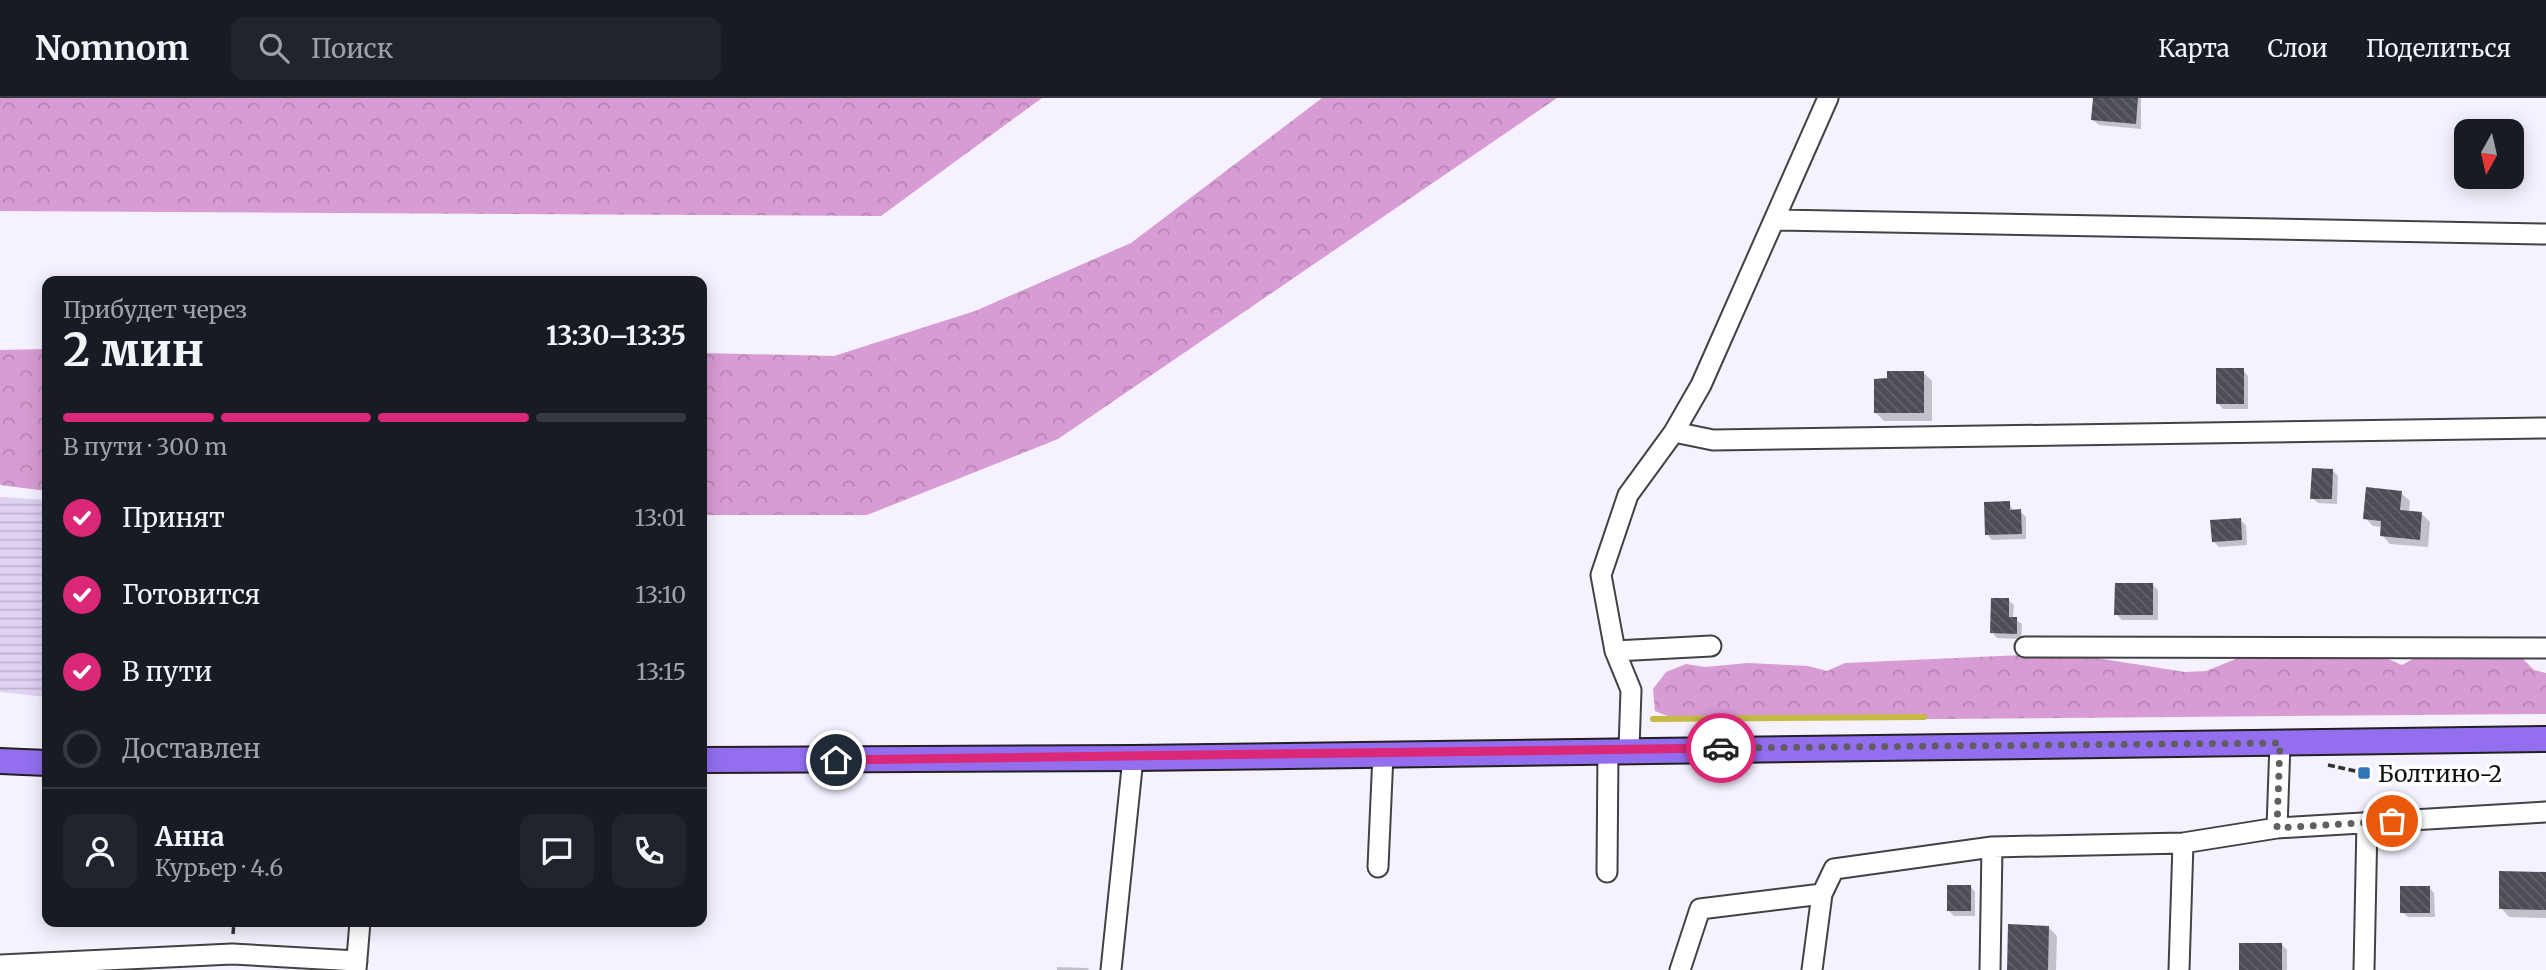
<!DOCTYPE html>
<html lang="ru">
<head>
<meta charset="utf-8">
<style>
	body { margin:0; font-family:Merriweather,serif; background:#20242c; color:#f1f3f6; height:100vh; display:flex; flex-direction:column; font-size:26px; white-space:nowrap }
	* { box-sizing:border-box; margin:0 }
	p { font-size:23px; color:#9ea1a6 }
	.icon { flex:none; width:38px; height:38px; fill:none; stroke:currentColor; stroke-width:2; stroke-linecap:round; stroke-linejoin:round }
	.map { position:relative; flex:1; overflow:hidden }
	.sheet { position:absolute; left:42px; top:178px; width:665px; height:651px; display:flex; flex-direction:column; background:#171b24; border-radius:14px; box-shadow:0 4px 18px #0003 }
	.sheet>* { flex:none }
	.needle { width:46px; rotate:188deg }
	.fabs { position:absolute; left:2454px; top:21px; display:grid; gap:14px }
	.fabs a { display:grid; place-items:center; width:70px; height:70px; border-radius:14px; background:#171b24; box-shadow:0 4px 18px #0003; font-size:35px }
	.pin { position:absolute; display:grid; place-items:center; width:60px; height:60px; color:#fff; margin:-30px; border:4px solid #fff; border-radius:50%; box-shadow:0 2px 7px #0007 }
	.courier { position:absolute; display:grid; place-items:center; width:70px; height:70px; margin:-35px; border:5px solid #db2777; border-radius:50%; background:#fff; color:#222; box-shadow:0 2px 9px #0007 }
	.headline em { font-style:normal; font-weight:700 }
	.headline div { display:flex; flex-direction:column-reverse }
	.headline { display:flex; align-items:center; justify-content:space-between; height:119px; padding:0 21px }
	h1 { font-size:46px; font-weight:700; line-height:52px }
	.bar { display:grid; grid-template-columns:repeat(4,1fr); gap:10px 7px; align-content:center; height:84px; padding:0 21px }
	.bar i { height:9px; border-radius:5px; background:#363941 }
	.bar .current { background:#db2777 }
	.bar p { grid-column:span 4 }
	.line { display:flex; align-items:center; gap:18px; padding:0 21px; border-top:2px solid #363941 }
	.line div { flex:1 }
	.round { display:grid; place-items:center; flex:none; width:74px; height:74px; border-radius:14px; background:#20242c }
	ol { padding:0 21px; list-style:none }
	li { display:flex; align-items:center; gap:21px; height:77px }
	li p { margin-inline-start:auto }
	li .icon { padding:7px; border-radius:50%; background:#db2777; color:#fff; stroke-width:4 }
	li:last-child { color:#9ea1a6 }
	li i { width:38px; height:38px; border:4px solid #363941; border-radius:50% }
	header { display:flex; align-items:center; gap:42px; box-sizing:border-box; height:98px; padding:0 35px; background:#171b24; border-bottom:2px solid #363941 }
	header strong { font-size:33px }
	nav { display:flex; gap:38px; margin-inline-start:auto; font-size:24px }
	.search { width:490px; height:63px; background:#20242c; display:flex; align-items:center; gap:18px; box-sizing:border-box; padding:0 24px; border-radius:14px; color:#9ea1a6; font-size:26px }
	.map>svg:first-child { display:block }
</style>
</head>
<body>
<header>
<strong>Nomnom</strong>
<div class="search"><svg class="icon" aria-label="search" viewBox="0 0 24 24"><circle cx="10" cy="10" r="6"/><path d="M15 15l6 6"/></svg>Поиск</div>
<nav><a>Карта</a><a>Слои</a><a>Поделиться</a></nav>
</header>
<div class="map">
<svg width="2546" height="872" viewBox="0 0 2546 872">
	<defs>
		<pattern id="farmland-rules" width="6" height="5" patternUnits="userSpaceOnUse" patternTransform="scale(1.75)"><rect width="6" height="5" fill="#e0d2f3"/><path d="M0 2.5h6" fill="none" stroke="#bfb3cf"/></pattern>
		<pattern id="forest-crowns" width="20" height="18" patternUnits="userSpaceOnUse" patternTransform="scale(1.75)"><rect width="20" height="18" fill="#d79cd3"/><path d="M2 6a3 3 0 1 1 6 0M12 15a3 3 0 1 1 6 0" fill="none" stroke="#b785b4"/></pattern>
		<pattern id="building-back-hatch" width="6" height="6" patternUnits="userSpaceOnUse" patternTransform="scale(1.75)"><rect width="6" height="6" fill="#4c4d57"/><path d="M-1 5l2 2M0 0l6 6M5-1l2 2" fill="none" stroke="#61626a"/></pattern>
	</defs>
	<rect width="100%" height="100%" fill="#f5f1fe"/>
	<path fill="url(#farmland-rules)" d="M 0,399 L 47,402 L 47,599 L 0,594 Z"/>
	<path fill="url(#forest-crowns)" d="M 0,0 L 1042,0 L 881,118 L 0,113 Z
		M 1322,0 L 1557,0 L 1058,341 L 867,417 L 702,417 L 702,255 L 834,258 L 975,213 L 1131,145 Z
		M 47,251 L 47,393 L 0,387 L 0,252 Z
		M 2437,548 L 2519,557 L 2534,572 L 2546,575 L 2546,616 L 1680,623 L 1655,613 L 1653,591 L 1666,574 L 1686,566 L 1705,569 L 1748,565 L 1808,568 L 1827,573 L 1845,565 L 2065,555 L 2185,574 L 2206,573 L 2243,558 L 2365,551 L 2402,567 Z"/>
	<path fill="#0003" d="M 2105,0 L 2141,0 L 2141,31 L 2099,27 L 2093,22 Z
		M 2243,272 L 2248,278 L 2248,311 L 2223,311 L 2218,305 Z
		M 1924,275 L 1932,283 L 1932,323 L 1884,323 L 1876,315 Z
		M 2333,373 L 2338,378 L 2337,406 L 2318,405 L 2312,400 Z
		M 2401,395 L 2410,403 L 2409,414 L 2422,416 L 2430,424 L 2428,449 L 2390,446 L 2382,437 L 2382,429 L 2373,428 L 2365,420 Z
		M 2009,405 L 2014,413 L 2020,413 L 2026,419 L 2026,441 L 1992,442 L 1987,436 Z
		M 2240,422 L 2246,427 L 2247,447 L 2219,449 L 2214,444 Z
		M 2153,487 L 2158,492 L 2158,522 L 2122,522 L 2116,516 Z
		M 2008,502 L 2014,507 L 2013,520 L 2022,526 L 2021,541 L 1997,540 L 1992,534 Z
		M 2546,776 L 2546,820 L 2509,819 L 2501,810 Z
		M 1970,788 L 1975,794 L 1975,818 L 1954,818 L 1949,813 Z
		M 2429,789 L 2434,795 L 2435,819 L 2408,819 L 2402,814 Z
		M 2049,830 L 2057,838 L 2056,872 L 2009,872 Z
		M 2241,847 L 2282,847 L 2287,852 L 2287,872 L 2241,872 Z
		M 1057,869 L 1087,870 L 1089,872 L 1057,872 Z"/>
	<g fill="none" stroke-linecap="round" stroke-linejoin="round">
		<path stroke="#c5bb44" stroke-width="6" d="M 1653,621 L 1924,619"/>
	</g>
	<path fill="url(#building-back-hatch)" d="M 2093,0 L 2138,0 L 2136,26 L 2091,22 Z
		M 2216,270 L 2244,270 L 2244,306 L 2216,306 Z
		M 1887,273 L 1924,273 L 1924,315 L 1874,315 L 1874,281 L 1887,280 Z
		M 2312,370 L 2333,371 L 2332,401 L 2310,401 Z
		M 2366,389 L 2402,393 L 2400,412 L 2422,414 L 2420,442 L 2380,438 L 2381,423 L 2363,421 Z
		M 2010,403 L 2010,412 L 2021,411 L 2022,436 L 1985,437 L 1984,404 Z
		M 2241,420 L 2242,442 L 2212,444 L 2210,422 Z
		M 2115,485 L 2153,485 L 2153,517 L 2114,517 Z
		M 1991,500 L 2009,500 L 2009,519 L 2017,519 L 2017,536 L 1990,535 Z
		M 2499,773 L 2546,774 L 2546,812 L 2499,811 Z
		M 1947,787 L 1971,787 L 1971,813 L 1947,813 Z
		M 2400,788 L 2430,788 L 2430,815 L 2400,815 Z
		M 2008,826 L 2049,828 L 2048,872 L 2007,872 Z
		M 2239,845 L 2282,845 L 2282,872 L 2239,872 Z"/>
	<g fill="none" stroke-linecap="round" stroke-linejoin="round">
		<g stroke="#424242" stroke-width="23">
			<path id="minor" d="M 1774,122 L 2546,136
				M 1674,334 L 1713,342 L 2546,330
				M 2025,549 L 2546,550
				M 1615,553 L 1711,548
				M 1629,651 L 1631,592 L 1615,553 L 1601,477 L 1628,397 L 1674,334 L 1701,287 L 1828,0
				M 2277,730 L 2280,645
				M 1378,769 L 1383,656
				M 1607,774 L 1608,652
				M 0,867 L 232,856 L 357,863
				M 356,872 L 360,824
				M 1111,872 L 1133,660
				M 1680,872 L 1700,811 L 1822,796
				M 1812,872 L 1822,796 L 1834,771 L 1992,749 L 2183,745 L 2277,730 L 2546,714
				M 1990,872 L 1992,749
				M 2179,872 L 2183,745
				M 2364,872 L 2367,724"/>
		</g>
		<g stroke="#202020" stroke-width="28">
			<path id="major" d="M 702,662 L 1133,660 L 2546,641
				M 0,663 L 47,665"/>
		</g>
		<path stroke="#313131" stroke-width="3.5" stroke-dasharray="7 3.5" stroke-linecap="butt" d="M 2328,667 L 2364,675
			M 233,836 L 234,824"/>
		<use href="#minor" stroke="#fff" stroke-width="19"/>
		<use href="#major" stroke="#936ff0" stroke-width="24"/>
	</g>
	<g fill="none" stroke-linecap="round" stroke-linejoin="round">
		<path stroke="#605e63" stroke-width="7" stroke-dasharray="0 12.6" d="M 1721,650 L 2280,645 L 2277,730 L 2392,723"/>
		<path stroke="#db2777" stroke-width="9" d="M 836,662 L 1721,650"/>
	</g>
	<rect fill="#2e76b7" stroke="#fff" stroke-width="2.5" x="2357" y="668" width="14" height="14" rx="3.5"/>
	<g text-anchor="middle" dominant-baseline="central" stroke-width="7" stroke-linejoin="round" paint-order="stroke">
		<g font-size="23" fill="#0f0f0f" stroke="#fff" text-anchor="start">
			<text x="2378" y="675">Болтино-2</text>
		</g>
	</g>
</svg>
<div class="fabs">
<a><svg class="needle" viewBox="-14 -14 28 28"><path d="M0-13l5 13h-10z" fill="#e53935"/><path d="M0 13l5-13h-10z" fill="#9ea1a6"/></svg></a>
</div>
<div class="pin" style="left:2392px;top:723px;background:#ea580c"><svg class="icon" aria-label="bag" viewBox="0 0 24 24"><path d="M5 8h14l-1 12H6zM9 8a3 3 0 0 1 6 0"/></svg></div>
<div class="pin" style="left:836px;top:662px;background:#1f2937"><svg class="icon" aria-label="home" viewBox="0 0 24 24"><path d="M3 11l9-7 9 7M6 9v11h12V9"/></svg></div>
<div class="courier" style="left:1721px;top:650px"><svg class="icon" aria-label="car" viewBox="0 0 24 24"><path d="M5 17H2v-5l4-1 3-4h7l3 4 3 1v5h-3M9 17h6M6 11h13"/><circle cx="7" cy="17" r="2"/><circle cx="17" cy="17" r="2"/></svg></div>
<section class="sheet">
<div class="headline"><div><h1>2 мин</h1><p>Прибудет через</p></div><em>13:30–13:35</em></div>
<div class="bar"><i class="current"></i><i class="current"></i><i class="current"></i><i></i><p>В пути · 300 m</p></div>
<ol>
<li><svg class="icon" aria-label="check" viewBox="0 0 24 24"><path d="M5 12l5 5 9-10"/></svg>Принят<p>13:01</p></li>
<li><svg class="icon" aria-label="check" viewBox="0 0 24 24"><path d="M5 12l5 5 9-10"/></svg>Готовится<p>13:10</p></li>
<li><svg class="icon" aria-label="check" viewBox="0 0 24 24"><path d="M5 12l5 5 9-10"/></svg>В пути<p>13:15</p></li>
<li><i></i>Доставлен</li>
</ol>
<div class="line" style="height:126px"><a class="round"><svg class="icon" aria-label="person" viewBox="0 0 24 24"><circle cx="12" cy="8" r="4"/><path d="M4 21q1-7 8-7t8 7"/></svg></a><div><b>Анна</b><p>Курьер · 4.6</p></div><a class="round"><svg class="icon" aria-label="chat" viewBox="0 0 24 24"><path d="M4 5h16v11H9l-5 4z"/></svg></a><a class="round"><svg class="icon" aria-label="phone" viewBox="0 0 24 24"><path d="M5 4h4l2 5-3 2q2 4 5 5l2-3 5 2v4C11 20 4 13 5 4z"/></svg></a></div>
</section>
</div>
</body>
</html>
